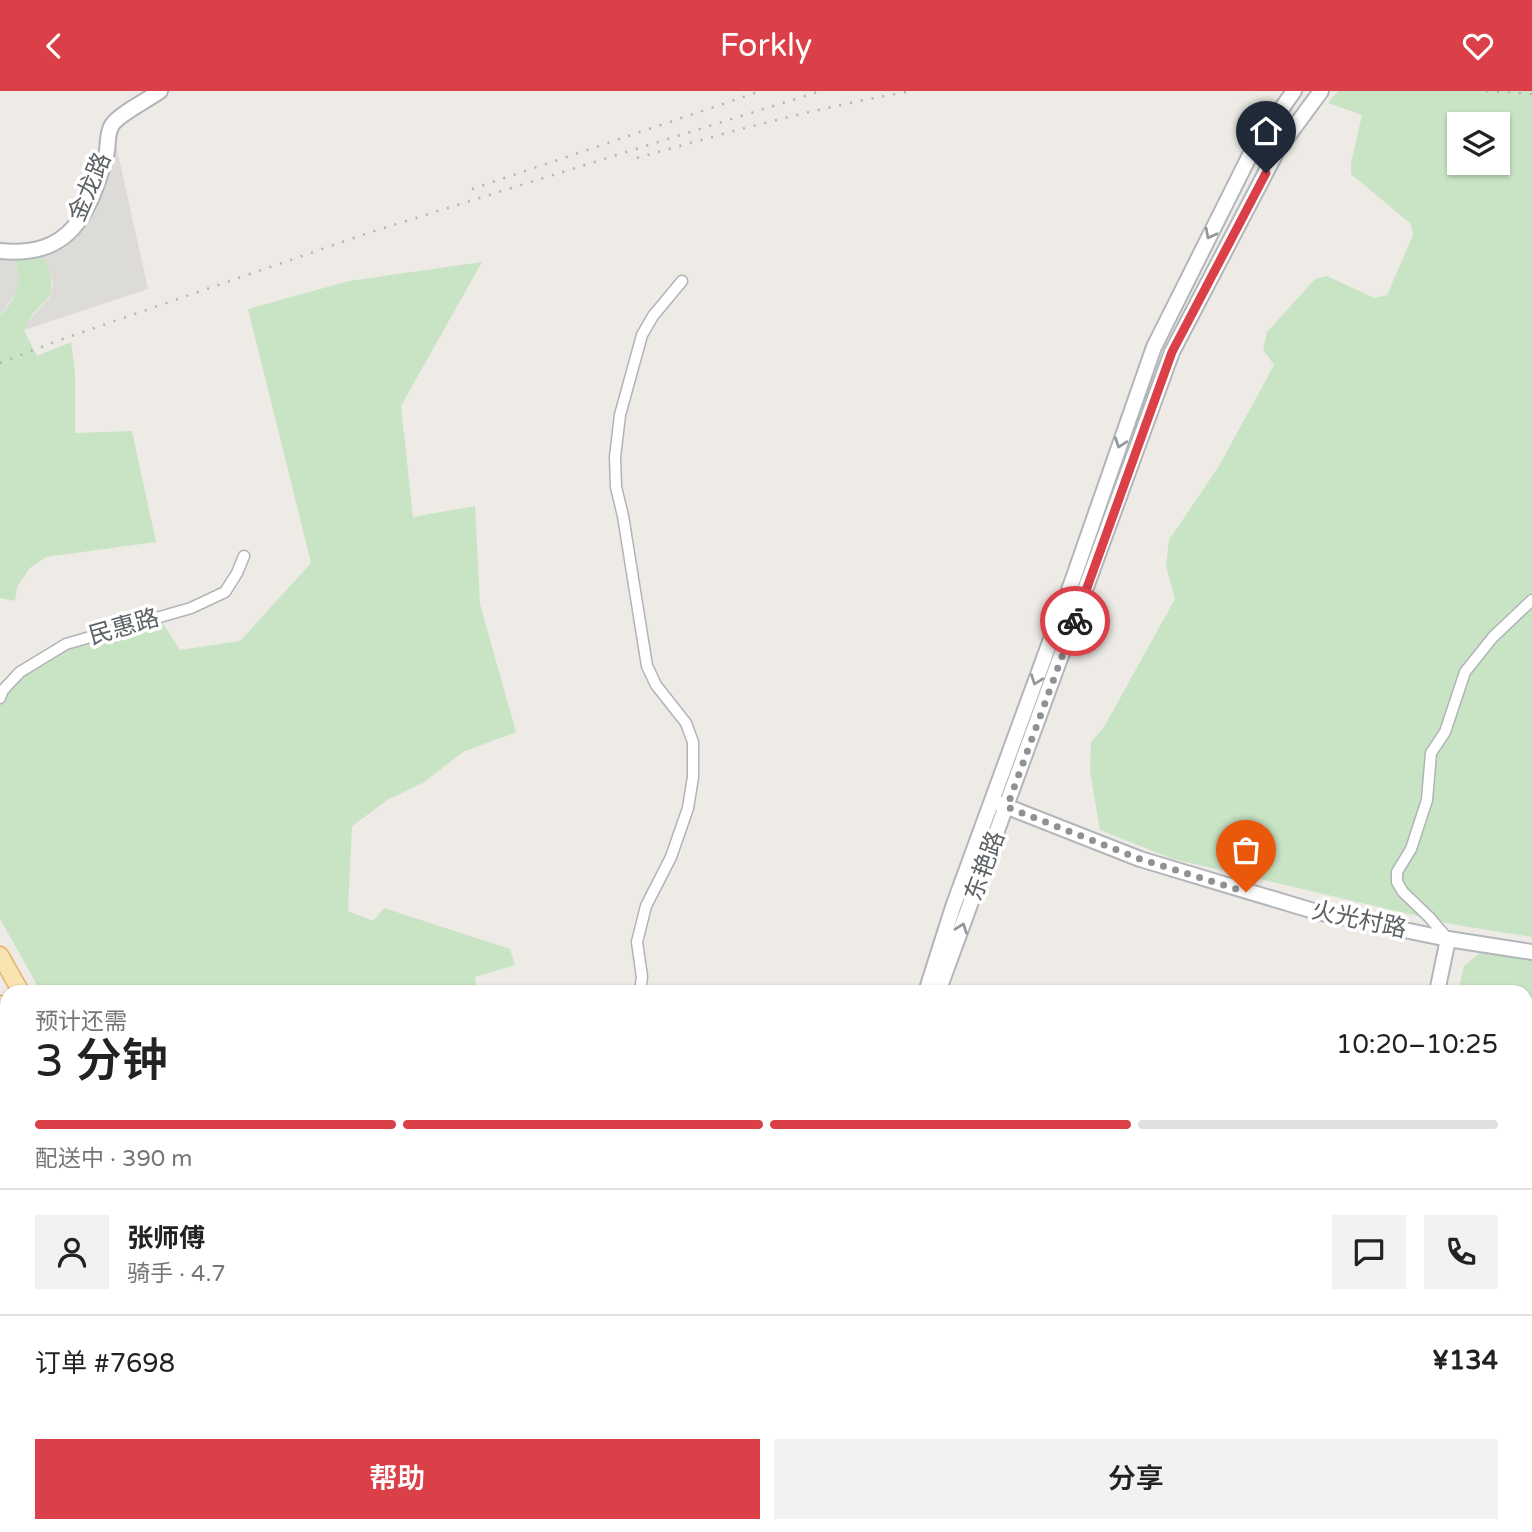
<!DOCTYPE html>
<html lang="zh">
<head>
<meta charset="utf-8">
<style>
	body { margin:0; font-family:"Varela Round","Noto Sans SC",sans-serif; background:#f2f2f2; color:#222; height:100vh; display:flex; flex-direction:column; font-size:26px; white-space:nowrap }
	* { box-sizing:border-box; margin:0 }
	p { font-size:23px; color:#767676 }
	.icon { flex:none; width:38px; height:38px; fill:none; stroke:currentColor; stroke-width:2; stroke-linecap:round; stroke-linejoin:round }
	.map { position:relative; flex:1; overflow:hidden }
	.sheet { position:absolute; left:0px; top:894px; width:1533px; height:548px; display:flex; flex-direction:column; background:#fff; border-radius:21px 21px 0 0; box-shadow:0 2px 5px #0004 }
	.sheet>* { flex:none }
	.fabs { position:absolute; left:1447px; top:21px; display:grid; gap:14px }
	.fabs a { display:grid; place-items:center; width:63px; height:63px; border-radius:0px; background:#fff; box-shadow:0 2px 5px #0004; font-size:35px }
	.pin { position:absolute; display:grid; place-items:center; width:60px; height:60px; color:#fff; margin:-72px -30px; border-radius:50% 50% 50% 0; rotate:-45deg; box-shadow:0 0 7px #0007 }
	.pin .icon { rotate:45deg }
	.courier { position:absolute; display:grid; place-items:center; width:70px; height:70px; margin:-35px; border:5px solid #db3f48; border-radius:50%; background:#fff; color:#222; box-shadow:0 2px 9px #0007 }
	.summary em { font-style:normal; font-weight:600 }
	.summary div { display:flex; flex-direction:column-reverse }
	.summary { display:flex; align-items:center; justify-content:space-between; height:119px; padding:0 35px }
	h1 { font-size:46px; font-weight:600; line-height:52px }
	.bar { display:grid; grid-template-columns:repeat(4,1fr); gap:10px 7px; align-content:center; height:84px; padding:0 35px }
	.bar i { height:9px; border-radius:5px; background:#e0e0e0 }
	.bar .on { background:#db3f48 }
	.bar p { grid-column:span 4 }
	.line { display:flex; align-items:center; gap:18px; padding:0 35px; border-top:2px solid #e0e0e0 }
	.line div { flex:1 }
	.round { display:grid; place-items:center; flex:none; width:74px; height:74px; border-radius:0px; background:#f2f2f2 }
	.button { display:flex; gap:14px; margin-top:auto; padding:14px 35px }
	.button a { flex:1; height:80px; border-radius:0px; background:#db3f48; color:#fff; font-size:28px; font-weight:600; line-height:80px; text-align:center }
	.button a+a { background:#f2f2f2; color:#222 }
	header { display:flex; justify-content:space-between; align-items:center; height:91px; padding:0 35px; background:#db3f48; color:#fff; font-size:32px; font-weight:600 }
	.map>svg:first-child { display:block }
</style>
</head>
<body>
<header><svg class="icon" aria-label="back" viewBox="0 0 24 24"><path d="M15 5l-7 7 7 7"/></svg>Forkly<svg class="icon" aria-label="heart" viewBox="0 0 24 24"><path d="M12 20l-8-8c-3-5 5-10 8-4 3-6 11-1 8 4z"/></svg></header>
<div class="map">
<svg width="1532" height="1441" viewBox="0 0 1532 1441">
	<rect width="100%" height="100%" fill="#eeebe6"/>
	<path fill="#dddbd8" d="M 115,49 L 148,198 L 24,239 L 29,229 L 49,207 L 53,193 L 44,165 L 65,157 L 87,130 Z
		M 0,168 L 15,169 L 19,180 L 19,197 L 0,225 Z"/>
	<path fill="#c9e4c5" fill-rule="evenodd" d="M 1338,0 L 1532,0 L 1532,846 L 1456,834 L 1173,768 L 1100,739 L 1090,681 L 1091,651 L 1104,636 L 1175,508 L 1166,476 L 1169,449 L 1219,375 L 1274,274 L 1263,259 L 1267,241 L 1315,188 L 1327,185 L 1374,207 L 1387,204 L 1413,144 L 1411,133 L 1351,83 L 1351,72 L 1362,24 L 1328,12 ZM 1460,33 L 1498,33 L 1498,72 L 1460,72 Z
		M 44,165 C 64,217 39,202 24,239 L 37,265 L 71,251 L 75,281 L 75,342 L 132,340 L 156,451 L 46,466 L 30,477 L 17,496 L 15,510 L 0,507 L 0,225 C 15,208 24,191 15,169 Z
		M 482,171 L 401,315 L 413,426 L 475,415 L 480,513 L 516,641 L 463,661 L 423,692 L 389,708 L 352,735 L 348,820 L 373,830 L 384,817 L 510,858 L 515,874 L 475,886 L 478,901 L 41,901 L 0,828 L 0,607 L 3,599 L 66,553 L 159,526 L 180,559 L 240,550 L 311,472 L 248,218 L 349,190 Z
		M 1481,861 L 1532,869 L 1532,965 L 1526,963 L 1526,901 L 1458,901 L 1464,875 Z
		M 0,933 L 7,950 L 7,1169 L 3,1168 L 0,1161 Z
		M 1526,1185 L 1532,1188 L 1532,1275 L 1526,1265 Z
		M 262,1435 L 615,1435 L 601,1441 L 266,1441 Z"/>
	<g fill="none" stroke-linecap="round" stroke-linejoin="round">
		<g stroke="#b1b4b7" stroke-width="13">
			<path id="street" d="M 0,607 L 3,599 L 20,581 L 66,553 L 191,517 L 225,501 L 237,482 L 244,465
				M 1447,847 L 1429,826 L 1403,801 L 1397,791 L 1397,781 L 1411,758 L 1427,709 L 1431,662 L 1445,641 L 1465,581 L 1493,546 L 1532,509
				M 640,901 L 642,886 L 637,851 L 646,815 L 671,766 L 688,717 L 693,686 L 693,651 L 686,632 L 656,594 L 647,575 L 623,425 L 616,396 L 615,366 L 620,324 L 642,244 L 653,225 L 682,190"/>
		</g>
		<g stroke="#b2b6b9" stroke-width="18">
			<path id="secondary" d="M 0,160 C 71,167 88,124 106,65 C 109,54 106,44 112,34 C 119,23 148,9 160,0
				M 1000,713 L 1140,768 L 1317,821 L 1448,848 L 1532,861
				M 926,901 L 953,816 L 1073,488 L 1154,256 L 1253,58 L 1294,0
				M 938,901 L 1172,261 L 1277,60 L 1321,0
				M 1437,901 L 1448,848
				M 0,1176 L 7,1188
				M 0,1196 L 7,1209
				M 125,1435 L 128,1441
				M 933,1435 L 935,1441
				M 1190,1435 L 1214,1441
				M 1301,1441 L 1303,1435"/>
		</g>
		<g stroke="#e6b167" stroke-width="19">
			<path id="primary" d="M 0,864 L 21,901
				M 0,913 L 7,926
				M 145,1435 L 148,1441
				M 165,1435 L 168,1441"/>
		</g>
		<use href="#street" stroke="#fff" stroke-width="10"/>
		<use href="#secondary" stroke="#fff" stroke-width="14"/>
		<use href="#primary" stroke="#f8e3b1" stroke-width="16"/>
		<path stroke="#b2b3b3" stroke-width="2.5" stroke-dasharray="2 9" stroke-linecap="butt" d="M 1486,0 L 1532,3
			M 637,67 C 728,41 819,16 912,0
			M 472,98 L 761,0
			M 0,272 L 54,251 L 371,141 L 821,0"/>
	</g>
	<defs><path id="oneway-chevron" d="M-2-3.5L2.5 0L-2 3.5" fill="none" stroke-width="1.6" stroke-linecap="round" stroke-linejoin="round" transform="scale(1.75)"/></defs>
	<g stroke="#96999b">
		<use href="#oneway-chevron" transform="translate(1210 143) rotate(117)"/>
		<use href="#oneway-chevron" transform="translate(1120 352) rotate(109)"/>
		<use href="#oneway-chevron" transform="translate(1036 589) rotate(110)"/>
		<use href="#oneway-chevron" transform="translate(962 837) rotate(-70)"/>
	</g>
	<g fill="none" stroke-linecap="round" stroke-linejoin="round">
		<path stroke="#909292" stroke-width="7" stroke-dasharray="0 12.6" d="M 1075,530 L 1007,716 L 1140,768 L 1246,801"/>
		<path stroke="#db3f48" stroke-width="9" d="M 1075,530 L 1172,261 L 1266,82"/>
	</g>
	<g text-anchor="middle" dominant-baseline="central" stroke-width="7" stroke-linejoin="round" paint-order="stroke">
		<g font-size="24" fill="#5d6265" stroke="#fff">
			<text transform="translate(90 96) rotate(-67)">金龙路</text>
			<text transform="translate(124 536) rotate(-16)">民惠路</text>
			<text transform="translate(985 775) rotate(-70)">东艳路</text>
			<text transform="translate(1359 829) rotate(12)">火光村路</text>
		</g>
	</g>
</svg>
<div class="fabs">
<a><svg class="icon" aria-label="layers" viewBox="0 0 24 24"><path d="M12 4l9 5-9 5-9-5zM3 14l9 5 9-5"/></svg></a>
</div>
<div class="pin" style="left:1246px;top:801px;background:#ea580c"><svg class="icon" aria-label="bag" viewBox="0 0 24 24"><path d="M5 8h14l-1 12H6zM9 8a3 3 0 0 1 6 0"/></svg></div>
<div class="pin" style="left:1266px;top:82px;background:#1f2937"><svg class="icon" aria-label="home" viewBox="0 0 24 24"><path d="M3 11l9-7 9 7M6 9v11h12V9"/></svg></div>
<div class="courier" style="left:1075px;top:530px"><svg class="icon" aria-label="bike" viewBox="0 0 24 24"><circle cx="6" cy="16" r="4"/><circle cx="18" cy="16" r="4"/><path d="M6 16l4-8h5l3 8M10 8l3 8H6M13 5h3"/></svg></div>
<section class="sheet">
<div class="summary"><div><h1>3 分钟</h1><p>预计还需</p></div><em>10:20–10:25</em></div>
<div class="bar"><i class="on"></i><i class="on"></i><i class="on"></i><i></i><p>配送中 · 390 m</p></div>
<div class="line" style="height:126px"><a class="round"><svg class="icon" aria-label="person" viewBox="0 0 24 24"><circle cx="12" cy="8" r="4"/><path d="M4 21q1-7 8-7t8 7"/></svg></a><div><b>张师傅</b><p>骑手 · 4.7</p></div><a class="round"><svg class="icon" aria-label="chat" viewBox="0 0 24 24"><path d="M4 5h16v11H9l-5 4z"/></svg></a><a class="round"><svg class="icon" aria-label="phone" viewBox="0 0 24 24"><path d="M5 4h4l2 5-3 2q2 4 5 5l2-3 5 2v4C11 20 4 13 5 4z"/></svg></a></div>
<div class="line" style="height:91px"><div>订单 #7698</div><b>¥134</b></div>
<div class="button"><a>帮助</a><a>分享</a></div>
</section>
</div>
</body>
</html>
